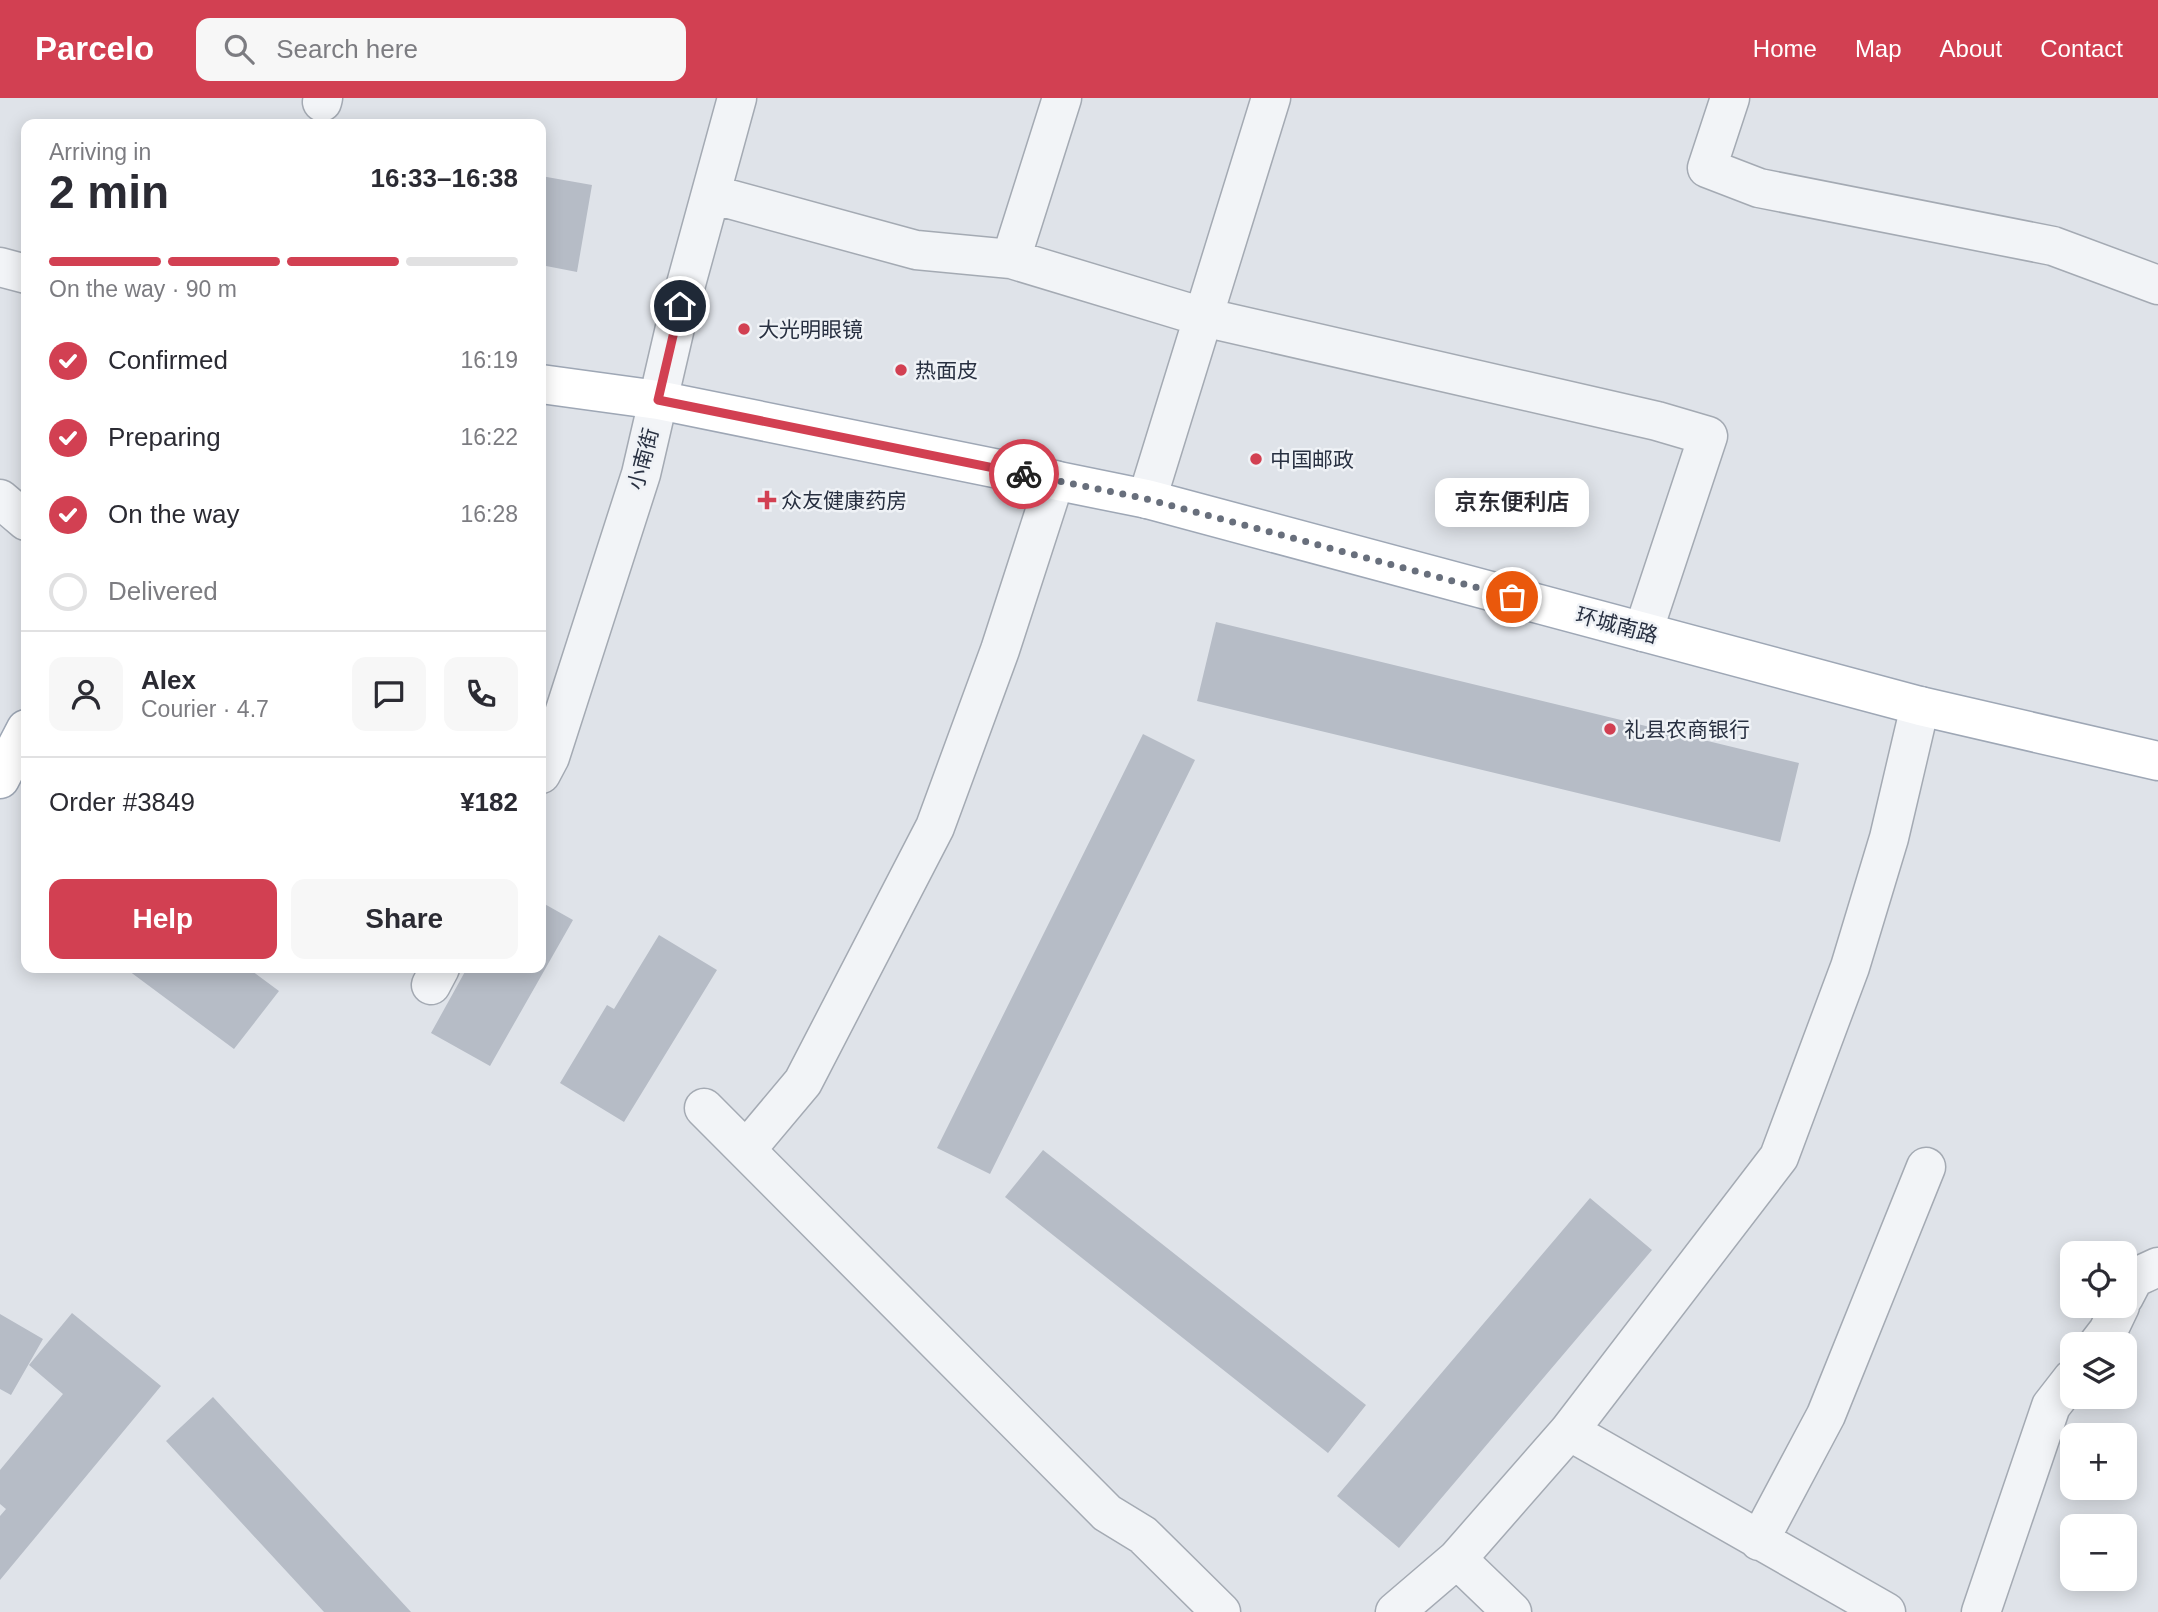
<!DOCTYPE html>
<html lang="en">
<head>
<meta charset="utf-8">
<style>
	body { margin:0; font-family:Helvetica,"Noto Sans SC",sans-serif; background:#f7f7f7; color:#2b2b33; height:100vh; display:flex; flex-direction:column; font-size:26px; white-space:nowrap }
	* { box-sizing:border-box; margin:0 }
	p { font-size:23px; color:#7c7c81 }
	.icon { flex:none; width:38px; height:38px; fill:none; stroke:currentColor; stroke-width:2; stroke-linecap:round; stroke-linejoin:round }
	.map { position:relative; flex:1; overflow:hidden }
	.details { position:absolute; left:21px; top:21px; width:525px; height:854px; display:flex; flex-direction:column; background:#fff; border-radius:14px; box-shadow:0 4px 18px #0003 }
	.details>* { flex:none }
	.buttons { position:absolute; left:2060px; top:1143px; display:grid; gap:14px }
	.buttons a { display:grid; place-items:center; width:77px; height:77px; border-radius:14px; background:#fff; box-shadow:0 4px 18px #0003; font-size:35px }
	.pin { position:absolute; display:grid; place-items:center; width:60px; height:60px; color:#fff; margin:-30px; border:4px solid #fff; border-radius:50%; box-shadow:0 2px 7px #0007 }
	.courier { position:absolute; display:grid; place-items:center; width:70px; height:70px; margin:-35px; border:5px solid #d24052; border-radius:50%; background:#fff; color:#222; box-shadow:0 2px 9px #0007 }
	.bubble { position:absolute; height:49px; border-radius:14px; background:#fff; box-shadow:0 4px 18px #0003; font-size:23px; font-weight:600; line-height:49px; text-align:center }
	.overview em { font-style:normal; font-weight:600 }
	.overview div { display:flex; flex-direction:column-reverse }
	.overview { display:flex; align-items:center; justify-content:space-between; height:119px; padding:0 28px }
	h1 { font-size:46px; font-weight:600; line-height:52px }
	.bar { display:grid; grid-template-columns:repeat(4,1fr); gap:10px 7px; align-content:center; height:84px; padding:0 28px }
	.bar i { height:9px; border-radius:5px; background:#e1e1e2 }
	.bar .active { background:#d24052 }
	.bar p { grid-column:span 4 }
	.line { display:flex; align-items:center; gap:18px; padding:0 28px; border-top:2px solid #e1e1e2 }
	.line div { flex:1 }
	.round { display:grid; place-items:center; flex:none; width:74px; height:74px; border-radius:14px; background:#f7f7f7 }
	ol { padding:0 28px; list-style:none }
	li { display:flex; align-items:center; gap:21px; height:77px }
	li p { margin-inline-start:auto }
	li .icon { padding:7px; border-radius:50%; background:#d24052; color:#fff; stroke-width:4 }
	li:last-child { color:#7c7c81 }
	li i { width:38px; height:38px; border:4px solid #e1e1e2; border-radius:50% }
	.button { display:flex; gap:14px; margin-top:auto; padding:14px 28px }
	.button a { flex:1; height:80px; border-radius:14px; background:#d24052; color:#fff; font-size:28px; font-weight:600; line-height:80px; text-align:center }
	.button a+a { background:#f7f7f7; color:#2b2b33 }
	header { display:flex; align-items:center; gap:42px; box-sizing:border-box; height:98px; padding:0 35px; background:#d24052; color:#fff }
	header strong { font-size:33px }
	nav { display:flex; gap:38px; margin-inline-start:auto; font-size:24px }
	.search { width:490px; height:63px; background:#f7f7f7; display:flex; align-items:center; gap:18px; box-sizing:border-box; padding:0 24px; border-radius:14px; color:#7c7c81; font-size:26px }
	.map>svg:first-child { display:block }
</style>
</head>
<body>
<header>
<strong>Parcelo</strong>
<div class="search"><svg class="icon" aria-label="search" viewBox="0 0 24 24"><circle cx="10" cy="10" r="6"/><path d="M15 15l6 6"/></svg>Search here</div>
<nav><a>Home</a><a>Map</a><a>About</a><a>Contact</a></nav>
</header>
<div class="map">
<svg width="2158" height="1514" viewBox="0 0 2158 1514">
	<rect width="100%" height="100%" fill="#dfe3e9"/>
	<path fill="#b6bcc6" d="M 541,78 L 592,87 L 577,174 L 541,167 Z
		M 1216,524 L 1799,665 L 1780,744 L 1197,603 Z
		M 1143,636 L 1195,662 L 990,1076 L 937,1050 Z
		M 541,804 L 573,822 L 490,968 L 431,935 L 467,870 L 541,870 Z
		M 659,837 L 717,872 L 624,1024 L 560,985 L 607,907 L 614,911 Z
		M 125,870 L 248,870 L 279,893 L 234,951 Z
		M 1043,1052 L 1366,1307 L 1328,1355 L 1005,1099 Z
		M 1590,1100 L 1652,1152 L 1399,1450 L 1337,1398 Z
		M 72,1215 L 161,1288 L 0,1482 L 0,1418 L 6,1411 L 0,1406 L 0,1372 L 63,1296 L 29,1267 Z
		M 0,1216 L 43,1241 L 11,1297 L 0,1291 Z
		M 213,1299 L 411,1514 L 324,1514 L 166,1343 Z"/>
	<g fill="none" stroke-linecap="round" stroke-linejoin="round">
		<g stroke="#a4aab3" stroke-width="41">
			<path id="minor" d="M 1730,0 L 1707,70 L 1759,90 L 2053,148 L 2158,187
				M 322,4 L 323,0
				M 711,96 L 916,152 L 1011,161 L 1203,219 L 1657,323 L 1708,338 L 1643,534
				M 1011,161 L 1062,0
				M 0,169 L 26,176
				M 0,401 L 26,423
				M 1147,401 L 1271,0
				M 541,676 L 550,659 L 641,376 L 680,208 L 737,0
				M 431,887 L 440,870
				M 704,1010 L 1107,1415 L 1143,1437 L 1221,1514
				M 746,1052 L 803,984 L 935,729 L 1000,552 L 1055,382
				M 2124,1199 L 2134,1180 L 2158,1169
				M 2098,1246 L 2108,1233 L 2120,1208
				M 1569,1333 L 1886,1514
				M 1759,1443 L 1826,1317 L 1926,1069
				M 1457,1461 L 1512,1514
				M 1395,1514 L 1457,1461 L 1569,1333 L 1779,1059 L 1850,869 L 1889,740 L 1920,608
				M 1981,1514 L 2051,1308 L 2072,1281"/>
		</g>
		<g stroke="#9ea7b5" stroke-width="41">
			<path id="major" d="M 541,286 L 658,302 L 1147,401 L 1920,608 L 2158,663
				M 0,681 L 26,631"/>
		</g>
		<use href="#minor" stroke="#f2f4f7" stroke-width="38"/>
		<use href="#major" stroke="#fff" stroke-width="38"/>
	</g>
	<g fill="none" stroke-linecap="round" stroke-linejoin="round">
		<path stroke="#686f7c" stroke-width="7" stroke-dasharray="0 12.6" d="M 1024,376 L 1147,401 L 1512,499"/>
		<path stroke="#d24052" stroke-width="9" d="M 680,208 L 658,302 L 1024,376"/>
	</g>
	<g fill="#d24052" stroke="#eff2f6" stroke-width="2.5">
		<circle cx="744" cy="231" r="7"/>
		<circle cx="901" cy="272" r="7"/>
		<circle cx="1256" cy="361" r="7"/>
		<path d="M763.5 391.5h7v7h7v7h-7v7h-7v-7h-7v-7h7z"/>
		<circle cx="1610" cy="631" r="7"/>
	</g>
	<g text-anchor="middle" dominant-baseline="central" stroke-width="5" stroke-linejoin="round" paint-order="stroke">
		<g font-size="21" fill="#283041" stroke="#eff2f6" text-anchor="start">
			<text x="758" y="231">大光明眼镜</text>
			<text x="915" y="272">热面皮</text>
			<text x="1270" y="361">中国邮政</text>
			<text x="781" y="402">众友健康药房</text>
			<text x="1624" y="631">礼县农商银行</text>
		</g>
		<g font-size="21" fill="#283041" stroke="#eff2f6">
			<text transform="translate(643 361) rotate(-75)">小南街</text>
			<text transform="translate(1617 527) rotate(15)">环城南路</text>
		</g>
	</g>
</svg>
<div class="buttons">
<a><svg class="icon" aria-label="locate" viewBox="0 0 24 24"><circle cx="12" cy="12" r="6"/><path d="M12 2v4M12 18v4M2 12h4M18 12h4"/></svg></a>
<a><svg class="icon" aria-label="layers" viewBox="0 0 24 24"><path d="M12 4l9 5-9 5-9-5zM3 14l9 5 9-5"/></svg></a>
<a>+</a>
<a>−</a>
</div>
<div class="pin" style="left:1512px;top:499px;background:#ea580c"><svg class="icon" aria-label="bag" viewBox="0 0 24 24"><path d="M5 8h14l-1 12H6zM9 8a3 3 0 0 1 6 0"/></svg></div>
<div class="pin" style="left:680px;top:208px;background:#1f2937"><svg class="icon" aria-label="home" viewBox="0 0 24 24"><path d="M3 11l9-7 9 7M6 9v11h12V9"/></svg></div>
<div class="courier" style="left:1024px;top:376px"><svg class="icon" aria-label="bike" viewBox="0 0 24 24"><circle cx="6" cy="16" r="4"/><circle cx="18" cy="16" r="4"/><path d="M6 16l4-8h5l3 8M10 8l3 8H6M13 5h3"/></svg></div>
<div class="bubble" style="left:1435px;top:380px;width:154px">京东便利店</div>
<section class="details">
<div class="overview"><div><h1>2 min</h1><p>Arriving in</p></div><em>16:33–16:38</em></div>
<div class="bar"><i class="active"></i><i class="active"></i><i class="active"></i><i></i><p>On the way · 90 m</p></div>
<ol>
<li><svg class="icon" aria-label="check" viewBox="0 0 24 24"><path d="M5 12l5 5 9-10"/></svg>Confirmed<p>16:19</p></li>
<li><svg class="icon" aria-label="check" viewBox="0 0 24 24"><path d="M5 12l5 5 9-10"/></svg>Preparing<p>16:22</p></li>
<li><svg class="icon" aria-label="check" viewBox="0 0 24 24"><path d="M5 12l5 5 9-10"/></svg>On the way<p>16:28</p></li>
<li><i></i>Delivered</li>
</ol>
<div class="line" style="height:126px"><a class="round"><svg class="icon" aria-label="person" viewBox="0 0 24 24"><circle cx="12" cy="8" r="4"/><path d="M4 21q1-7 8-7t8 7"/></svg></a><div><b>Alex</b><p>Courier · 4.7</p></div><a class="round"><svg class="icon" aria-label="chat" viewBox="0 0 24 24"><path d="M4 5h16v11H9l-5 4z"/></svg></a><a class="round"><svg class="icon" aria-label="phone" viewBox="0 0 24 24"><path d="M5 4h4l2 5-3 2q2 4 5 5l2-3 5 2v4C11 20 4 13 5 4z"/></svg></a></div>
<div class="line" style="height:91px"><div>Order #3849</div><b>¥182</b></div>
<div class="button"><a>Help</a><a>Share</a></div>
</section>
</div>
</body>
</html>
